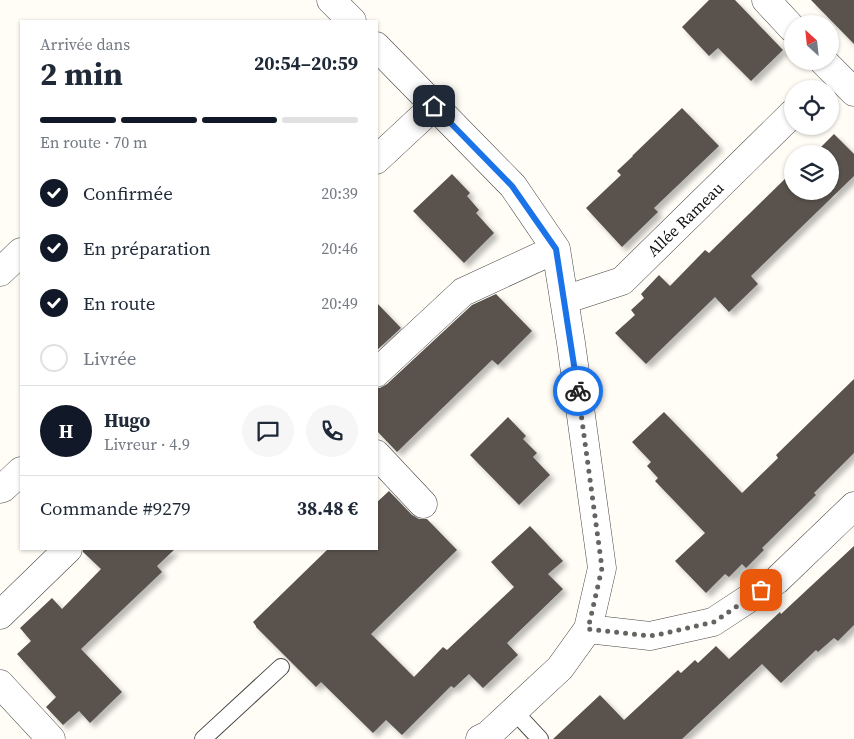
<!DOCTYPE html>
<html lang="fr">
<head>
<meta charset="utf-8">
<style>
	body { margin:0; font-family:"Source Serif 4",serif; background:#f6f6f7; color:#1f2937; height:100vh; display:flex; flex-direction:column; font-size:19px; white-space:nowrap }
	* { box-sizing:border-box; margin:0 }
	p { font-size:16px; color:#747a83 }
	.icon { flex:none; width:28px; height:28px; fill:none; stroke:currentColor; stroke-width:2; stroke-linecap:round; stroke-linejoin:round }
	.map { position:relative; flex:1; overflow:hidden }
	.details { position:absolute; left:20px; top:20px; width:358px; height:530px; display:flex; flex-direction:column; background:#fff; border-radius:0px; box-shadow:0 1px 4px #0004 }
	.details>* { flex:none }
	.needle { width:32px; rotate:333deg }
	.tools { position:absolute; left:784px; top:15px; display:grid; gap:10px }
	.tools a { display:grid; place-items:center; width:55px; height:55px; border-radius:50%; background:#fff; box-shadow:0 1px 4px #0004; font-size:25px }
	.pin { position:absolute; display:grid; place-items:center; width:42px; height:42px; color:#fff; margin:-21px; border-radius:10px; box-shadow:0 2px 8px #0006 }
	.courier { position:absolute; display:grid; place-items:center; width:50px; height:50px; margin:-25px; border:4px solid #1a73e8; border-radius:50%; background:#fff; color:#222; box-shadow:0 1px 6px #0007 }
	.summary em { font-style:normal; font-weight:700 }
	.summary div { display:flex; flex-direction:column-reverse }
	.summary { display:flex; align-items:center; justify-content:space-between; height:85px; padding:0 20px }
	h1 { font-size:32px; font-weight:700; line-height:38px }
	.bar { display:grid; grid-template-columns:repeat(4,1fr); gap:8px 5px; align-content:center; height:60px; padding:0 20px }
	.bar i { height:6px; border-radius:4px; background:#e0e1e3 }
	.bar .active { background:#111827 }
	.bar p { grid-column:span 4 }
	.line { display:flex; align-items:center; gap:12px; padding:0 20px; border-top:1px solid #e0e1e3 }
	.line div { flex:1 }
	.round { display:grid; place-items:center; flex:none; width:52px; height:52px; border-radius:26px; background:#f6f6f7 }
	ol { padding:0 20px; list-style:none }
	li { display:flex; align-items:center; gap:15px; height:55px }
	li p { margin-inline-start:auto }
	li .icon { padding:5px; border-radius:50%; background:#111827; color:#fff; stroke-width:4 }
	li:last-child { color:#747a83 }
	li i { width:28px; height:28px; border:2px solid #e0e1e3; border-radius:50% }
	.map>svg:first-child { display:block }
</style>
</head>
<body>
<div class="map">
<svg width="854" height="739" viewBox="0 0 854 739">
	<defs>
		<filter id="shadow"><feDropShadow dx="4.5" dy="4.5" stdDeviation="2.5" flood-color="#0004"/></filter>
	</defs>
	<rect width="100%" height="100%" fill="#fffdf5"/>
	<path fill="#5a524d" filter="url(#shadow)" d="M 709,0 L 735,0 L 783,50 L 751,81 L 718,48 L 709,56 L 682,27 Z
		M 811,0 L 854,0 L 854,44 Z
		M 682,108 L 719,146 L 654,208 L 658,212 L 622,247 L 586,208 L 621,175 L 617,171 L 633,156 L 632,156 Z
		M 834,134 L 854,154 L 854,176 L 751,276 L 758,284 L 729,312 L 715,297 L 646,364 L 615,333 L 635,315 L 631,310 L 644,298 L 641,294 L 659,275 L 670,286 L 705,250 L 709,253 L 792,172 L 792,191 L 830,191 L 830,154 L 814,154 Z
		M 452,174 L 470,193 L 467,196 L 479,210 L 476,213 L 494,233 L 464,263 L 413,211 Z
		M 496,294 L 532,331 L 498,365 L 492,360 L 397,452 L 376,430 L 376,388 L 380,388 L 387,384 L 472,305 Z
		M 376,302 L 401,328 L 376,351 Z
		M 854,379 L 854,453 L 814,493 L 816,495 L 762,548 L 764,550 L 746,568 L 742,564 L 729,577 L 725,574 L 706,593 L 675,561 L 705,533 L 655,481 L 658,478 L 647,466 L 651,462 L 632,442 L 664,412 L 742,493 L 778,458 L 776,455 Z
		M 508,417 L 526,436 L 523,439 L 537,453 L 533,457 L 550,475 L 519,505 L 470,455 Z
		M 389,491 L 412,515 L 419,519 L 427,519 L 457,550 L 371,634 L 414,677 L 443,647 L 447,650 L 514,587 L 491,562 L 530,526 L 563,561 L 548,574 L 563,589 L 507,643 L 518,655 L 483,688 L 469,674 L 454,688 L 451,686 L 402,735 L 386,720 L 373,733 L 321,682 L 316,687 L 256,627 L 256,626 L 253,622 L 328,549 L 376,549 L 376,503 Z
		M 854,546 L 854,625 L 838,641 L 834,638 L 818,652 L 816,650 L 781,683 L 762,664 L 682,739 L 553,739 L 600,695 L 624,720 L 678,670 L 681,673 L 695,660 L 698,663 L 716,646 L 729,659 L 780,612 L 781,614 Z
		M 83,549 L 175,549 L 157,566 L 162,572 L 81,649 L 122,692 L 90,723 L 79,711 L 63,725 L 46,707 L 56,697 L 17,654 L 31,641 L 20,628 L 52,598 L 62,609 L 101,569 L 83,552 Z"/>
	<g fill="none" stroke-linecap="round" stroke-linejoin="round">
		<g stroke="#444" stroke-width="18">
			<path id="service" d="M 514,711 L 540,739
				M 203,739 L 281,667"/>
		</g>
		<g stroke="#444" stroke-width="29">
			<path id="minor" d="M 331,0 L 352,21
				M 766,0 L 792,28
				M 376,46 L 513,186 L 556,249 L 571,343 L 602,568 L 588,629 L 560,668 L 488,735 L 480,739
				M 823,61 L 854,92
				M 376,160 L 434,106
				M 0,272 L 21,252
				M 564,300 L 622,281 L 792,114
				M 376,373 L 463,292 L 556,249
				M 376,454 L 423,504
				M 0,489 L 3,488 L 21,471
				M 0,615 L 68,549
				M 588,629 L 650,636 L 713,622 L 777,580 L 854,506
				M 0,684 L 51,739"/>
		</g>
		<use href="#service" stroke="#fff" stroke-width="16"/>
		<use href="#minor" stroke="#fff" stroke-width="28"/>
	</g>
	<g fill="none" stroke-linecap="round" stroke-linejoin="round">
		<path stroke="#646461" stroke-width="5" stroke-dasharray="0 9" d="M 578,391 L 602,568 L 588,629 L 650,636 L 666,633 L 714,622 L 761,590"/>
		<path stroke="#1a73e8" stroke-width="6" d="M 434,106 L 512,186 L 556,249 L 578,391"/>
	</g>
	<g text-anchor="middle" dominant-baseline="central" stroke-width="5" stroke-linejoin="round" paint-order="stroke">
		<g font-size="16" fill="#111" stroke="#fff">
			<text transform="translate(685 219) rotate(-44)">Allée Rameau</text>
		</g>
	</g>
</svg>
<div class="tools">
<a><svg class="needle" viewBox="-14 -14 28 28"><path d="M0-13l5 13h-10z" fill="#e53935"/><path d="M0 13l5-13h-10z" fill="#747a83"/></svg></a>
<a><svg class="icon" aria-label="locate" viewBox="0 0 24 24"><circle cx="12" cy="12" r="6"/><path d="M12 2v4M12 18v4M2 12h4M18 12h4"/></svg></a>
<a><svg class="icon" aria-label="layers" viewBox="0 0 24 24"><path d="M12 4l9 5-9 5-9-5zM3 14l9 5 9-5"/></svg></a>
</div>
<div class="pin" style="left:761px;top:590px;background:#ea580c"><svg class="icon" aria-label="bag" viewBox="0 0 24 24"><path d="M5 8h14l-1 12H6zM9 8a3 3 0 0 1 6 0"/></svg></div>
<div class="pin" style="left:434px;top:106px;background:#1f2937"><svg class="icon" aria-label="home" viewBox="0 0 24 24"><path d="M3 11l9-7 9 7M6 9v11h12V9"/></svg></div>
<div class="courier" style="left:578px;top:391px"><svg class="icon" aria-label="bike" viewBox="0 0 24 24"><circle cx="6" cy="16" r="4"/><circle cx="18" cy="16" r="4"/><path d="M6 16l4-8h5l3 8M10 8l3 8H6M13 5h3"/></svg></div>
<section class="details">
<div class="summary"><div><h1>2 min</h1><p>Arrivée dans</p></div><em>20:54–20:59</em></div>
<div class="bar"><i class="active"></i><i class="active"></i><i class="active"></i><i></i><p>En route · 70 m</p></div>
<ol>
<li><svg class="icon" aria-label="check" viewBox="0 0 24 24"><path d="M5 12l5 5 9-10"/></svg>Confirmée<p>20:39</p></li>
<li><svg class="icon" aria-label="check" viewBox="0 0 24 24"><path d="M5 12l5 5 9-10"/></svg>En préparation<p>20:46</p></li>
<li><svg class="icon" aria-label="check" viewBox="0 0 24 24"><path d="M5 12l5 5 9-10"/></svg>En route<p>20:49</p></li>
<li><i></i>Livrée</li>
</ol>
<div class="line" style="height:90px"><b class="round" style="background:#111827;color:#fff">H</b><div><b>Hugo</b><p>Livreur · 4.9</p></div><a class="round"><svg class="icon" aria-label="chat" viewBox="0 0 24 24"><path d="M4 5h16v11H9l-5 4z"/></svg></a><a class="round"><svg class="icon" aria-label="phone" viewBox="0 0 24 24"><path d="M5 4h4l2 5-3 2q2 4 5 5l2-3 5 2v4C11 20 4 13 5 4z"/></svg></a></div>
<div class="line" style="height:65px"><div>Commande #9279</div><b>38.48 €</b></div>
</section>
</div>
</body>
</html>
